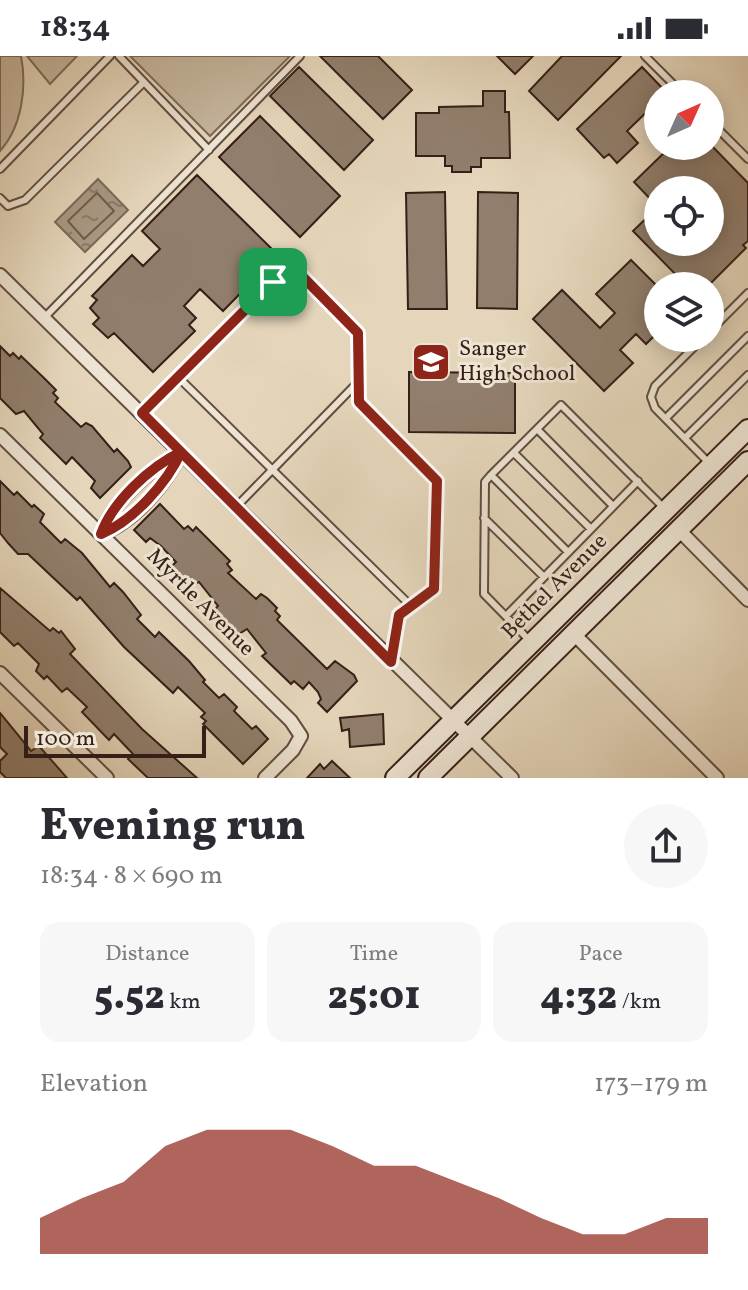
<!DOCTYPE html>
<meta charset="utf-8">
<style>
body{margin:0;font-family:Vollkorn,serif;background:#f7f7f7;color:#2b2b33;height:100vh;display:flex;flex-direction:column;font-size:30px;white-space:nowrap}
*{box-sizing:border-box;margin:0}
p{font-size:26px;color:#7c7c81}
.icon{flex:none;width:44px;height:44px;fill:none;stroke:currentColor;stroke-width:2;stroke-linecap:round;stroke-linejoin:round}
.map{position:relative;height:722px;overflow:hidden}
.panel{display:flex;flex-direction:column;background:#fff;flex:1}
.panel>*{flex:none}
.needle{width:52px;rotate:45deg}
.tools{position:absolute;left:644px;top:24px;display:grid;gap:16px}
.tools a{display:grid;place-items:center;width:80px;height:80px;border-radius:50%;background:#fff;box-shadow:0 4px 20px #0003;font-size:40px}
.scale{position:absolute;left:24px;bottom:20px;width:182px;box-sizing:border-box;padding-left:8px;border:4px solid #351f17;border-top:0;font-size:22px;line-height:28px;white-space:nowrap;color:#351f17;-webkit-text-stroke:6px #eee4d3;paint-order:stroke}
.pin{position:absolute;display:grid;place-items:center;width:68px;height:68px;color:#fff;margin:-34px;border-radius:16px;box-shadow:0 4px 12px #0006}
.round{display:grid;place-items:center;flex:none;width:84px;height:84px;border-radius:42px;background:#f7f7f7}
.headline{display:flex;align-items:center;justify-content:space-between;height:136px;padding:0 40px}
h1{font-size:44px;font-weight:800;line-height:60px}
.figures{display:grid;grid-template-columns:repeat(3,1fr);gap:12px;height:136px;padding:8px 40px}
.figures div{display:grid;align-content:center;border-radius:20px;background:#f7f7f7;text-align:center}
.figures b{font-size:40px;font-weight:800}
.figures small{font-size:22px;font-weight:400}
.figures p{font-size:22px}
.chart{height:224px;padding:16px 40px}
.chart p{display:flex;justify-content:space-between}
.chart svg{width:100%;height:144px;margin-top:8px;fill:#8f2418;opacity:.7}
.status{display:flex;justify-content:space-between;align-items:center;height:56px;padding:0 40px;background:#fff;direction:ltr}
.status svg{height:22px;fill:currentColor}
.map>svg:first-child{display:block}
</style>
<div class="status"><b>18:34</b><svg viewBox="0 0 49 12"><path d="M0 12V9h3v3zM5 12V6h3v6zM10 12V3h3v9zM15 12V0h3v12zM26 1h20v11H26zM47 4h2v5h-2z"/></svg></div>
<div class="map">
<svg width="748" height="722" viewBox="0 0 748 722">
<defs>
<pattern id="water-ripples" width="26" height="14" patternUnits="userSpaceOnUse" patternTransform="scale(2)"><rect width="26" height="14" fill="#a99883"/><path d="M2 4q2-2 4 0t4 0M15 11q2-2 4 0t4 0" fill="none" stroke="#8a7b6a"/></pattern>
</defs>
<rect width="100%" height="100%" fill="#e5d6bb"/>
<filter id="stains"><feTurbulence type="fractalNoise" baseFrequency=".0025" numOctaves="4"/><feColorMatrix values="0 0 0 0 .2 0 0 0 0 .09 0 0 0 0 .02 0 0 0 .5 -.17"/></filter>
<radialGradient id="worn" r=".72"><stop offset=".6" stop-color="#630" stop-opacity="0"/><stop offset="1" stop-color="#630" stop-opacity=".3"/></radialGradient>
<path fill="#c7b79f" stroke="#7e6b5b" stroke-width="2" d="M0,0H21C27,31 22,71 0,95Z
M27,0H77L50,28Z
M130,0H290L210,80Z"/>
<path fill="url(#water-ripples)" stroke="#7b6858" stroke-width="2" d="M98,123L128,154L85,196L55,166Z"/>
<g fill="none" stroke-linecap="round" stroke-linejoin="round">
<path stroke="#6f5c4d" stroke-width="2" d="M97,137L114,155L84,183L68,165Z"/>
</g>
<path fill="#917e6c" stroke="#351f17" stroke-width="2" fill-rule="evenodd" d="M320,0H378L412,34L383,63Z
M497,0H533L515,18Z
M562,0H621L558,64L529,35Z
M299,11L373,84L344,114L270,40Z
M642,11L668,38H658V45L627,75L638,87L617,107L609,98L604,102L577,73Z
M483,35H505V56H509L510,102H481V111H471V116H452V110H445V100H416V57H439V51L483,50Z
M260,60L340,140L300,181L219,101Z
M671,90H712L748,127V185L743,189L746,192L708,230H687L633,175L658,151L634,126ZM658,134H710V186H658Z
M197,119L278,199L223,255L200,233L184,250L196,262L189,269L195,275L153,316L114,277L108,282L93,268L99,262L90,252L97,244L92,240L132,199L143,210L160,193L142,175Z
M445,136L447,253H408L406,137Z
M478,136L518,137L517,253L477,252Z
M631,204L658,231V276L646,288L636,278L620,294L633,307L604,335L533,263L562,234L600,272L615,257L596,238Z
M0,290L10,300L13,297L19,303L21,300L44,322L56,334L53,337L58,342L55,346L81,371L86,367L92,370L114,396L117,393L128,405L131,411L100,442L91,432L95,425L72,401L66,408L40,382L43,378L24,355L16,358L0,342Z
M409,316L515,317V377L409,376Z
M0,425L14,439L17,436L32,451L34,449L44,458L40,466L61,487L65,483L82,497L110,531L114,527L123,536L141,559L137,563L155,581L159,576L189,605L205,624L203,626L219,642L224,638L237,651L234,655L252,673L256,670L268,683L243,708L203,668L206,665L201,661L205,657L178,631L173,637L124,591L80,541L77,544L28,498H18L8,487L0,477Z
M160,448L184,473L188,470L193,475L196,471L230,505L227,508L232,514L228,517L256,543L261,538L267,542L277,552L275,555L280,560L277,564L327,613L335,605L354,619L357,625L327,656L318,647L321,643L318,636L309,626L303,633L294,625L291,628L262,600L266,597L247,573L239,578L214,554L218,550L199,526L192,530L171,511L176,506L161,490L150,482L146,486L134,474Z
M0,532L50,575L53,572L59,577L61,575L75,593L70,598L142,673L197,722H148L128,703L133,698L114,678L109,684L82,656L87,651L67,632L62,636L47,620L44,623L36,615L39,608L18,587L14,590L0,576Z
M0,657L31,695L39,690L67,722H6L0,716V705L7,698L0,691Z
M383,658L384,688L350,691L349,673L342,675L340,662Z
M332,705L350,722H307L320,708L324,713Z"/>
<g fill="none" stroke-linecap="round" stroke-linejoin="round">
<defs>
<path id="service" d="M119,0L209,94
M645,0L683,38
M710,65L748,103
M0,113L110,0
M0,142L8,150L25,144L144,26
M44,262L300,0
M710,275L748,237
M703,282L655,330L651,341L655,352L709,407
M179,322L410,549
M142,357L283,217L294,215L301,219L358,277L359,337L363,352L437,425L434,533L399,559L392,603
M666,362L748,280
M537,373L613,450
M685,382L748,319
M514,397L591,473
M491,419L568,496
M236,451L359,325
M484,462L544,521
M506,560L638,425
M531,586L484,538L485,426L491,419L561,349L664,452"/>
<path id="minor" d="M0,219L512,722
M0,379L291,665L301,680L293,694L265,722
M679,474L748,544
M101,478C134,466 167,427 181,396
M101,478C113,445 151,411 181,396
M574,578L717,722
M0,617L107,722"/>
<path id="secondary" d="M395,722L748,373
M428,722L748,405"/>
</defs>
<use href="#service" stroke="#614d40" stroke-width="10"/>
<use href="#minor" stroke="#614d40" stroke-width="16"/>
<use href="#secondary" stroke="#351f17" stroke-width="22"/>
<use href="#service" stroke="#eee4d3" stroke-width="6"/>
<use href="#minor" stroke="#eee4d3" stroke-width="12"/>
<use href="#secondary" stroke="#eee4d3" stroke-width="18"/>
</g>
<g fill="none" stroke-linecap="round" stroke-linejoin="round">
<defs>
<path id="route" d="M273,226L142,357L181,396C167,427 133,465 101,478C113,445 150,411 181,396L391,606L399,559L434,533L437,425L359,346L358,277L301,219C289,213 282,217 273,226"/>
</defs>
<use href="#route" stroke="#fff" stroke-width="16"/>
<use href="#route" stroke="#8f2418" stroke-width="10"/>
</g>
<defs>
<symbol id="school-square" viewBox="-11 -11 22 22"><rect x="-9" y="-9" width="18" height="18" rx="4" fill="#8f2418" stroke="#eee4d3"/><path d="M0-5L7-2L0 1L-7-2ZM-4 1L0 2.5L4 1V4Q0 6-4 4Z" fill="#fff"/></symbol>
</defs>
<g fill-rule="evenodd">
<use href="#school-square" x="409" y="284" width="44" height="44"/>
</g>
<g text-anchor="middle" dominant-baseline="central" stroke-width="6" stroke-linejoin="round" paint-order="stroke">
<g font-size="22" fill="#351f17" stroke="#eee4d3" text-anchor="start">
<text x="459" y="293">Sanger<tspan x="459" dy="25">High School</tspan></text>
</g>
<g font-size="22" fill="#351f17" stroke="#eee4d3">
<text transform="translate(555 531) rotate(-45)">Bethel Avenue</text>
<text transform="translate(200 547) rotate(45)">Myrtle Avenue</text>
</g>
</g>
<rect width="100%" height="100%" filter="url(#stains)"/>
<rect width="100%" height="100%" fill="url(#worn)"/>
</svg>
<div class="tools">
<a><svg class="needle" viewBox="-14 -14 28 28"><path d="M0-13l5 13h-10z" fill="#e53935"/><path d="M0 13l5-13h-10z" fill="#7c7c81"/></svg></a>
<a><svg class="icon" aria-label="locate" viewBox="0 0 24 24"><circle cx="12" cy="12" r="6"/><path d="M12 2v4M12 18v4M2 12h4M18 12h4"/></svg></a>
<a><svg class="icon" aria-label="layers" viewBox="0 0 24 24"><path d="M12 4l9 5-9 5-9-5zM3 14l9 5 9-5"/></svg></a>
</div>
<div class="scale">100 m</div>
<div class="pin" style="left:273px;top:226px;background:#1e9e55"><svg class="icon" aria-label="arrive" viewBox="0 0 24 24"><path d="M6 21V4h12l-3 4 3 4H6"/></svg></div>
</div>
<section class="panel">
<div class="headline"><div><h1>Evening run</h1><p>18:34 · 8 × 690 m</p></div><a class="round"><svg class="icon" aria-label="share" viewBox="0 0 24 24"><path d="M12 15V3M7 8l5-5 5 5M5 13v7h14v-7"/></svg></a></div>
<div class="figures">
<div><p>Distance</p><b>5.52<small> km</small></b></div>
<div><p>Time</p><b>25:01</b></div>
<div><p>Pace</p><b>4:32<small> /km</small></b></div>
</div>
<div class="chart"><p><span>Elevation</span>173–179 m</p>
<svg viewBox="0 0 160 44" preserveAspectRatio="none"><path d="M0 44V33L10 27L20 22L30 11L40 6L50 6L60 6L70 11L80 17L90 17L100 22L110 27L120 33L130 38L140 38L150 33L160 33V44z"/></svg>
</div>
</section>
